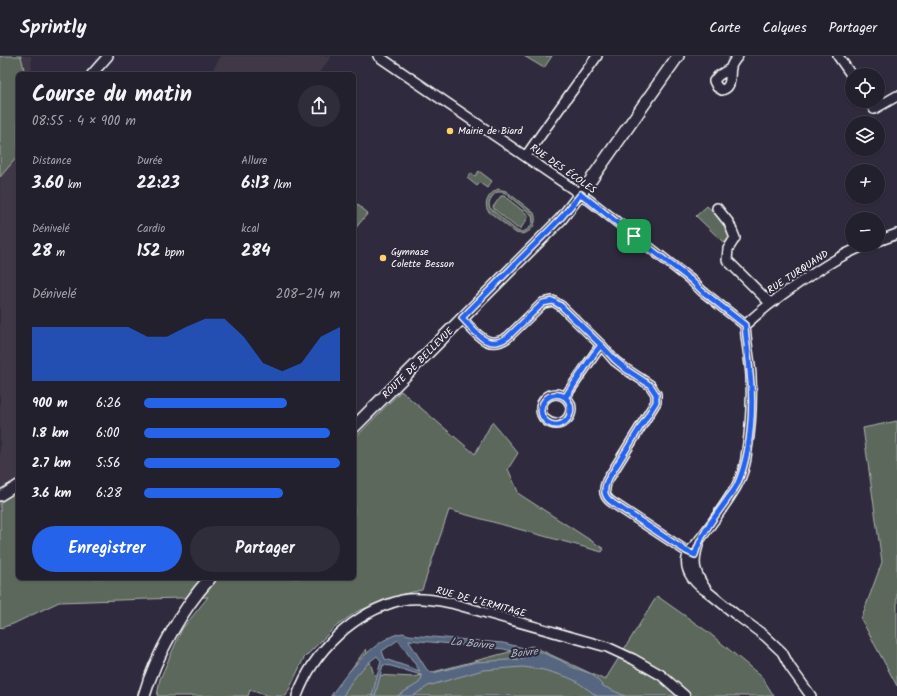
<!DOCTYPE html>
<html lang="fr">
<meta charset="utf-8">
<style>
body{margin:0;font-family:Kalam,sans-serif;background:#2f2d3a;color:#f1f3f6;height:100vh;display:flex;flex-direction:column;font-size:15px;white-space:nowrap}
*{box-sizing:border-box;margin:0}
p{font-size:13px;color:#a3a3aa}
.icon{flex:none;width:22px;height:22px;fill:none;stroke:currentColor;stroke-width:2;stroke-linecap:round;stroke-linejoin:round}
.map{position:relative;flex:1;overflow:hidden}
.sheet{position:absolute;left:16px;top:16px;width:340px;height:508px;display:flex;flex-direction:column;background:#23202e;border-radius:6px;box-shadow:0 1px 3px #0004,0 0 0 1px #403e4a}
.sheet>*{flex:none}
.buttons{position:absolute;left:845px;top:12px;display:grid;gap:8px}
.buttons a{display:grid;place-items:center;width:40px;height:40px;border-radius:50%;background:#23202e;box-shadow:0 1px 3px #0004,0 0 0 1px #403e4a;font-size:20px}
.pin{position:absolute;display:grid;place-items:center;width:34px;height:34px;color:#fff;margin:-17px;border-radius:8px;box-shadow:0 2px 6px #0006}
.round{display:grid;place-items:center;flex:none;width:42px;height:42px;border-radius:21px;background:#2f2d3a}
.headline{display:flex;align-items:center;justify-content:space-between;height:68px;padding:0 16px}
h1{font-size:22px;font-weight:700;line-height:30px}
.figures{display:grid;grid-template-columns:repeat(3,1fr);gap:6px;height:68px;padding:4px 16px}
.figures div{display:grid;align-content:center}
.figures b{font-size:17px;font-weight:700}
.figures small{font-size:11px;font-weight:400}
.figures p{font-size:11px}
.chart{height:112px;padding:8px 16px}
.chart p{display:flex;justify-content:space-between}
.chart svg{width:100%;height:72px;margin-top:4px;fill:#2563eb;opacity:.7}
.action{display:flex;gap:8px;margin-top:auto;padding:8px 16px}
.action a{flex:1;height:46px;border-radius:24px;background:#2563eb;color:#fff;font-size:16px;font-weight:700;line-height:46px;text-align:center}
.action a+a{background:#2f2d3a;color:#f1f3f6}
ul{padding:0 16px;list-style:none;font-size:13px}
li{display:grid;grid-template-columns:64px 48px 1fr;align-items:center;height:30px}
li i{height:10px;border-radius:5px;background:#2563eb}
header{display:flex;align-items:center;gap:24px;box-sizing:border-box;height:56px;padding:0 20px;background:#23202e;border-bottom:1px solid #403e4a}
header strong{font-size:19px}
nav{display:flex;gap:22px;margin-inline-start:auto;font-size:14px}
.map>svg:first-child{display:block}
</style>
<header>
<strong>Sprintly</strong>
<nav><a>Carte</a><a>Calques</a><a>Partager</a></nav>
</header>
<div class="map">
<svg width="897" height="640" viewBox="0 0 897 640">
<rect width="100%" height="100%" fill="#2f2a3d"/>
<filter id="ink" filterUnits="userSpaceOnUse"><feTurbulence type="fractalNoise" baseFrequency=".025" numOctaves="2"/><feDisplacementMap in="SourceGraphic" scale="8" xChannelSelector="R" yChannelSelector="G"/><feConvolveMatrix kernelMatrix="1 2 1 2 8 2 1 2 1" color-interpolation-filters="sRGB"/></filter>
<g filter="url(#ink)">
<path fill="#413747" d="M0,0H31L32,15L34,18H18V424L0,436Z
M221,0H332L318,18H210Z"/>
<path fill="#5b675c" stroke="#adb3ae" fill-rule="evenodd" d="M0,0H21L25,18H18V100L0,121Z
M524,0H552L544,12Z
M479,115L492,125L487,132L480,127L477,130L467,122L471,117L475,120Z
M498,133L506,135L534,157C539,169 528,181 516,177L488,155C483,146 490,137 498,133ZM497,136H502L505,137L532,159L533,166C530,172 525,178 517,175L490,152C487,146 492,140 497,136Z
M501,140H504L528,159V162L521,172H517L494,153L493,151Z
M354,146L368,157L354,174Z
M707,150C717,159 727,167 730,182L724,187L696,160Z
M401,335L475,398L492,366L518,397L508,413L519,438L604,493L602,496L449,454L422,534L403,538L356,556L334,572L304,602L286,640H268L250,634L248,640H157L160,623L182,573L208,541L59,546L13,568L0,572V446L18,435V522H354V383Z
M897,365V630L861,563L882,506L863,372Z
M657,540L708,576L762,621L774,640H331L366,593L374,619L414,621L532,590L605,624Z"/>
<path fill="#566680" stroke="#9aa3b3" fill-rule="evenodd" d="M403,577L409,579L503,587L541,596L560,604L572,611L592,618L603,630L625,640H597L576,625L567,621L544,614L523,611L483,614L428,630L413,640H397L419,627L422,621L421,619L391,610L383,609L375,640H372L381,605L377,600C364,609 350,626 343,640H331C344,619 377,580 403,577ZM398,584L420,615L385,603L382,595ZM409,584L504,593L521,598L523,603L476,606L433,617L427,614L410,587Z"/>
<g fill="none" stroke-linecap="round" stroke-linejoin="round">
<defs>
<path id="minor" d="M378,0L589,144L691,224L702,235L745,269
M838,0L852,20
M731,12L718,20L714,25L717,31L722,34C733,31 729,20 731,11C732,7 735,4 738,0
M92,18L108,0
M869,45L874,53L897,40
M547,70L597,0
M526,100L545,73
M717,152L729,167L735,182L728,193L727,204L770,247
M878,185L897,178
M461,262C476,276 487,296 508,281L543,247L553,245L561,250L601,289L615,305L627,314L650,329L656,338V346L607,425C603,435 604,441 613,447L686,495L695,499
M745,269C768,248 792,231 817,215C833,205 849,195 867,189
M541 353a15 15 0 1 1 30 0a15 15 0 1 1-30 0Z
M565,341L601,289
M0,440L18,429
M700,483C692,506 693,516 708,536C696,529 684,516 687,502C689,494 697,488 701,482C713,466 725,449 736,431C742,421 746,406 747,394C751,369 752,345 751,320C750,303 746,286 745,269
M708,536L735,558L765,580L782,596L790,611L811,640
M297,640C314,594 354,556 402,544C417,541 436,544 451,547L607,591L633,603L661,619L685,640"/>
<path id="tertiary" d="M354,371L561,163L588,128L678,0
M144,640C156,599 182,553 210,522"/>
</defs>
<use href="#minor" stroke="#fff" stroke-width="12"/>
<use href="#tertiary" stroke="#fff" stroke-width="14"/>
<use href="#minor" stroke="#2f2a3d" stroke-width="9"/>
<use href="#tertiary" stroke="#2f2a3d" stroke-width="11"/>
</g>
</g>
<g fill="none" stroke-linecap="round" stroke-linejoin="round" filter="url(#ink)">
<defs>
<path id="route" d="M634,180L581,138L561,162L462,262C476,276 487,296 508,281L543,247L553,245L561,250L601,289L594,298L565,341C580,355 563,377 547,366C532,354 548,331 565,341L568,338L594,298L601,289L615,304L627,314L650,329L656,338V346L607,425C603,435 604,441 613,447L686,495L695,499C701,477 716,460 729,441C732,437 735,433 737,429C751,399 754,349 750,317C749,301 746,285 745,269L702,235L691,224L634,180"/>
</defs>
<use href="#route" stroke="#fff" stroke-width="8"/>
<use href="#route" stroke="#2563eb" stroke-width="5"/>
</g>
<g fill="#ffd166" stroke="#2f2a3d" stroke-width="1.5">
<circle cx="450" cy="75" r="4"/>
<circle cx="383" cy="202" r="4"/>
</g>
<g text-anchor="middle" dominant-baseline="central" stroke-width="4" stroke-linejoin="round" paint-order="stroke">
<g font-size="10" fill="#fff" stroke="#2f2a3d" text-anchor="start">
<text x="458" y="75">Mairie de Biard</text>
<text x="391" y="196">Gymnase<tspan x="391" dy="12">Colette Besson</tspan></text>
</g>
<g font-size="10" fill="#fff" stroke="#2f2a3d">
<text transform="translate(563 113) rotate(35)">RUE DES ÉCOLES</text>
<text transform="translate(798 216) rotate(-33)">RUE TURQUAND</text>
<text transform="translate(418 307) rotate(-45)">ROUTE DE BELLEVUE</text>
<text transform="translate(481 546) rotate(15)">RUE DE L’ERMITAGE</text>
</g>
<g font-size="11" font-style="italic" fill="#b3bac6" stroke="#2f2a3d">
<text transform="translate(472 588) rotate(6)">La Boivre</text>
<text transform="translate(524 597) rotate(-6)">Boivre</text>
</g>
</g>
</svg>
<div class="buttons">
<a><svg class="icon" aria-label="locate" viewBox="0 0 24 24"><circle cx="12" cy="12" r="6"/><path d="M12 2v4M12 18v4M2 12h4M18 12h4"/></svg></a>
<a><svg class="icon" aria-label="layers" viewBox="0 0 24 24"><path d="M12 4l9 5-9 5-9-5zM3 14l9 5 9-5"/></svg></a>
<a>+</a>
<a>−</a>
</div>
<div class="pin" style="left:634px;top:180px;background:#1e9e55"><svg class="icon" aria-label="arrive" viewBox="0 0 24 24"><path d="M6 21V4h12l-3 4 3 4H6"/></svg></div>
<section class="sheet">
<div class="headline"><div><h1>Course du matin</h1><p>08:55 · 4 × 900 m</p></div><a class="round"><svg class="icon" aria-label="share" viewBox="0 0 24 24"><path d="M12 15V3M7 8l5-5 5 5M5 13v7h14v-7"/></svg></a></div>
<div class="figures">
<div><p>Distance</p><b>3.60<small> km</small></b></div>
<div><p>Durée</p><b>22:23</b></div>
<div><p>Allure</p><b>6:13<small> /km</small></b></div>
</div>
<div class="figures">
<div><p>Dénivelé</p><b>28<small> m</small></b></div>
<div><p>Cardio</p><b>152<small> bpm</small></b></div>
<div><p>kcal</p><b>284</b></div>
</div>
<div class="chart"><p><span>Dénivelé</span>208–214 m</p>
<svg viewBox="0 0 160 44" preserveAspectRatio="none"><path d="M0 44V11L10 11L20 11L30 11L40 11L50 11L60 17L70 17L80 11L90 6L100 6L110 17L120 33L130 38L140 33L150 17L160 11V44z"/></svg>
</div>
<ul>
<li><b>900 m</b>6:26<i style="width:73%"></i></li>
<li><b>1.8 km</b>6:00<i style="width:95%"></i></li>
<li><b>2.7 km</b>5:56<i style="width:100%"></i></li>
<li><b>3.6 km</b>6:28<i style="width:71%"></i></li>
</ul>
<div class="action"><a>Enregistrer</a><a>Partager</a></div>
</section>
</div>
